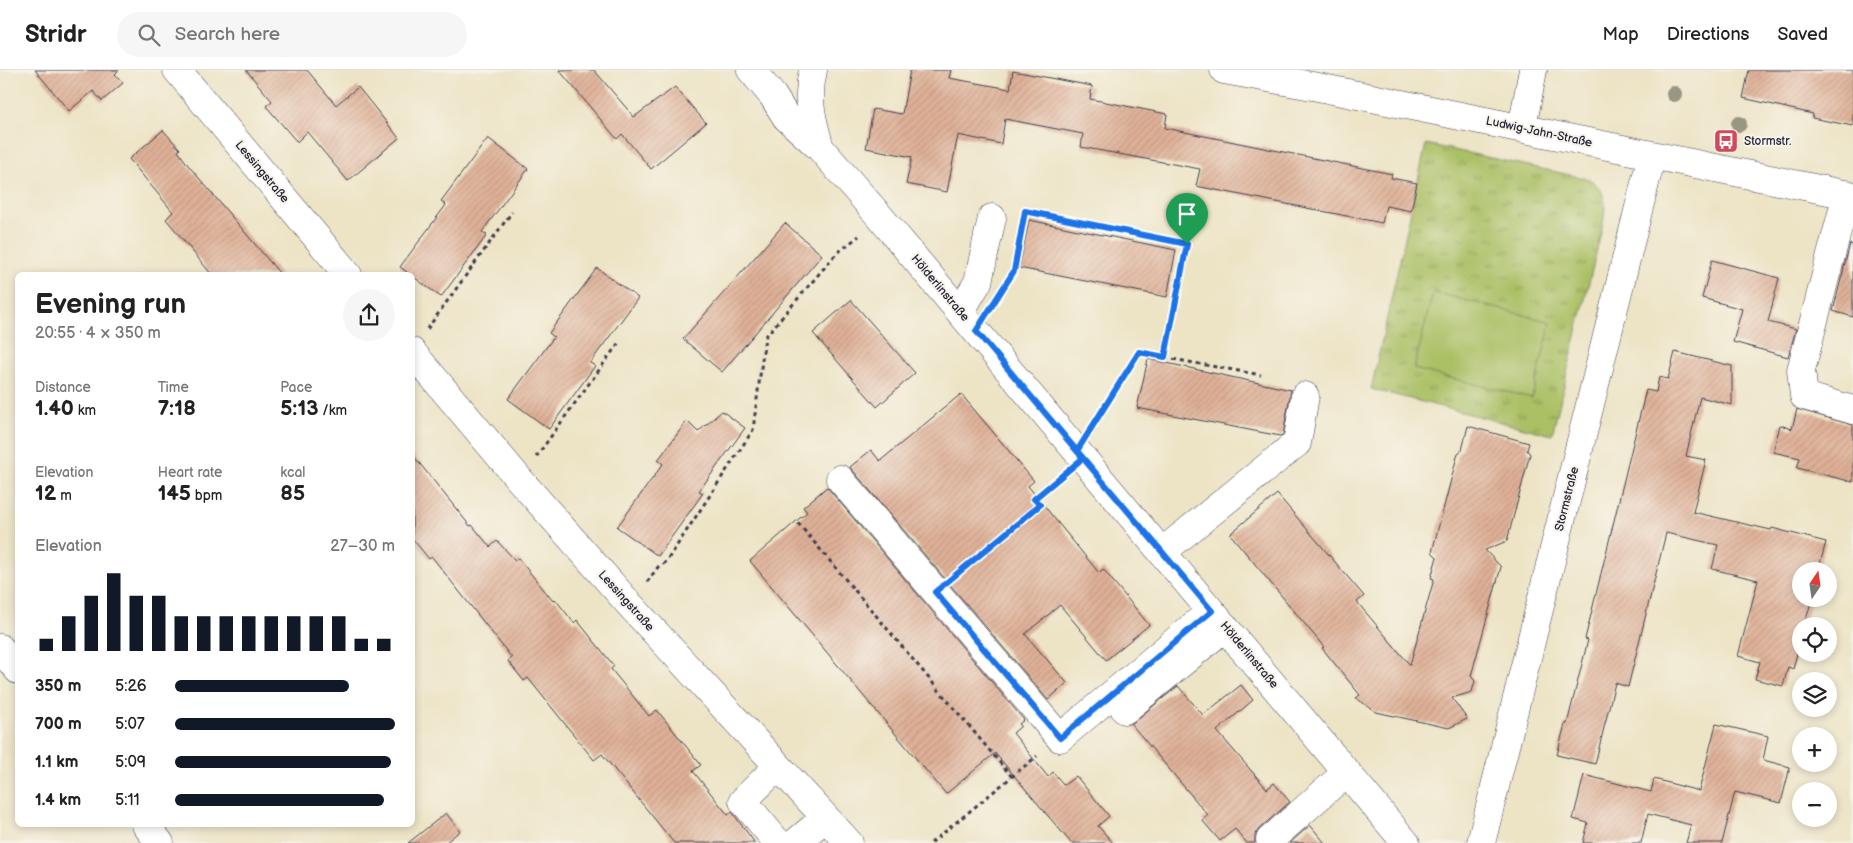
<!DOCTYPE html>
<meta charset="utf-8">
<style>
body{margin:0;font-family:"Balsamiq Sans",sans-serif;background:#f6f6f6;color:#222;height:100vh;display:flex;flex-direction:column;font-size:19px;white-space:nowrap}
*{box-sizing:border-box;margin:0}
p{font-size:16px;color:#767676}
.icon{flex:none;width:28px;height:28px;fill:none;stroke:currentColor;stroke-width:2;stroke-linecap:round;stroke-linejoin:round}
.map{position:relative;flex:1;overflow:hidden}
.sheet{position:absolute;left:15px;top:202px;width:400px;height:555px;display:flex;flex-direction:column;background:#fff;border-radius:8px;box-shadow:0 2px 8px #0003}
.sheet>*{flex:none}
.needle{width:32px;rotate:13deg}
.tools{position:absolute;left:1792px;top:492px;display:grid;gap:10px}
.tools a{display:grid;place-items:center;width:45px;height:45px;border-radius:50%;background:#fff;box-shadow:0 2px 8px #0003;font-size:25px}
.pin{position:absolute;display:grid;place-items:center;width:42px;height:42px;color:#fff;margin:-51px -21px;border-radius:50% 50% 50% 0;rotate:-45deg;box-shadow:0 0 5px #0007}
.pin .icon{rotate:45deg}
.round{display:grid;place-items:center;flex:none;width:52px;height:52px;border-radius:26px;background:#f6f6f6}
.summary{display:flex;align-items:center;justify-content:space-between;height:85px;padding:0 20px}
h1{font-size:28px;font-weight:600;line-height:38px}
.figures{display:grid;grid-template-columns:repeat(3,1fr);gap:8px;height:85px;padding:5px 20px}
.figures div{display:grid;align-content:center}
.figures b{font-size:21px;font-weight:600}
.figures small{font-size:14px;font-weight:400}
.figures p{font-size:14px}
.chart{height:140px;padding:10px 20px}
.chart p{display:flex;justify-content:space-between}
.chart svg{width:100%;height:90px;margin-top:5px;stroke:#111827;stroke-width:6}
ul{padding:0 20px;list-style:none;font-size:16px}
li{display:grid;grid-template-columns:80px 60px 1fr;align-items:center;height:38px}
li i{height:12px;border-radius:6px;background:#111827}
header{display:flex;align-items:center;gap:30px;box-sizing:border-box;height:70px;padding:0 25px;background:#fff;border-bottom:1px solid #e0e0e0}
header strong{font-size:24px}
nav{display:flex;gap:28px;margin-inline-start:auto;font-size:18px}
.search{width:350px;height:45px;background:#f6f6f6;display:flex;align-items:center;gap:12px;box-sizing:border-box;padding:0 18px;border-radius:28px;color:#767676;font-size:19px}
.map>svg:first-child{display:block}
</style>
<header>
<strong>Stridr</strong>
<div class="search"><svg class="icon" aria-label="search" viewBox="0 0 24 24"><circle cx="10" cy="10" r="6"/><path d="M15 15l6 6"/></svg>Search here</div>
<nav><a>Map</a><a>Directions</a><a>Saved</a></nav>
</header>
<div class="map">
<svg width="1853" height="773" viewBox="0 0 1853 773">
<defs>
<pattern id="grass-tufts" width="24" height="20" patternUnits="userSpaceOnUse" patternTransform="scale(1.25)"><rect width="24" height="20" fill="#aac065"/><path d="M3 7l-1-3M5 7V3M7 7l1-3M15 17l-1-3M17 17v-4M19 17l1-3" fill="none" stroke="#8a9c54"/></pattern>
<pattern id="building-hatch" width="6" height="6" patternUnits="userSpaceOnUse" patternTransform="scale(1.25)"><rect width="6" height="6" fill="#dfb197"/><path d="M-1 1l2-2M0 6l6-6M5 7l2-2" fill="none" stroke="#bf9883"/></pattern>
</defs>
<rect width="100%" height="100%" fill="#f7f3e8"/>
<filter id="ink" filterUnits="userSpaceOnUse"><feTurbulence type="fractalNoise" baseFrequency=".02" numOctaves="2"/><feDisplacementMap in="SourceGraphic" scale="10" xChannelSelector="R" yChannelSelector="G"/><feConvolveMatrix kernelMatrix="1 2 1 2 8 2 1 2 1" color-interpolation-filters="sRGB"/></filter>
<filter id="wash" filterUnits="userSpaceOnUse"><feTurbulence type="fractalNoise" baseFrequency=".0096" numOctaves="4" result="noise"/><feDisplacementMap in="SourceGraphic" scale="20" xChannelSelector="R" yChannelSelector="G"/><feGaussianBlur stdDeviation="1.12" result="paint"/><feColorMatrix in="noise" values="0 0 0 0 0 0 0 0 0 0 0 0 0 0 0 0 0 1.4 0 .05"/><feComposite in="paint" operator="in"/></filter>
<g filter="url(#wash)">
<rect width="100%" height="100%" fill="#ede4c6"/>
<path fill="url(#grass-tufts)" stroke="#667150" d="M1426,74L1589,109C1611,122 1605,142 1601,163L1552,365L1371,319Z"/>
<path fill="#aac065" stroke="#667150" d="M1433,222L1551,252L1532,328L1414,299Z"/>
<g id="blocks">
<path fill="url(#building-hatch)" d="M35,0H119L115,4L123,13L102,31L93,21L69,41Z
M246,0H307L336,35L358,17L399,68L348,111L307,62L297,72L266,36L272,31Z
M559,0H594L634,47L675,17L706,53L651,99L622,64L617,69Z
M910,0H951L949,8L1010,19L1013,1L1092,16L1090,29L1167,44L1165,58L1392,104L1391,108L1417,113L1411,141L1386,136L1382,153L1196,116L1200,99L1081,77L1083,64L1005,49L1001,74L958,65L947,122L906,114L912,87L866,78L873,39L902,44Z
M1749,0H1853V56L1812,48L1813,44L1743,28Z
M163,60L180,79L178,81L188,95L281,205H212L166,149L173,142L129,89Z
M488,68L528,99L482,162L487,165L441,227L400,197L446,135L441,131Z
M1029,150L1176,180L1167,227L1019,198Z
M785,153L822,185L722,302L683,269Z
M1850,174L1853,175V247L1833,241Z
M1712,190L1779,208L1768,252L1796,259L1788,287L1733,272L1742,239L1702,228Z
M597,198L638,228L590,293L595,296L549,359L508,329L554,267L549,263Z
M851,230L915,303L877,337L813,263Z
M1675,282L1732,296V335L1700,327L1686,386L1706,390L1693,442L1771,460L1772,458L1826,472L1818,501H1801V529H1812L1804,556H1801V568L1793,599L1788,597L1783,616L1755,609L1760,592L1738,586L1758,510L1712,499L1718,475L1666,463L1628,617L1615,613L1595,694L1557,685L1565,654H1567L1588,570L1585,569L1646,320L1656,322L1659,307L1668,309Z
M1148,289L1291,320L1283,365L1280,366L1137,338Z
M961,324L1034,411L1028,416L1099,503L1103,499L1149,555L1106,590L1060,535L1025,564L1067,613L1048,630L850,397L871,380L880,391Z
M1797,339L1853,355V412L1797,398L1800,388L1773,382L1780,355L1792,359Z
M722,341L745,358L699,421L703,423L658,486L617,457L663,394L658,390L687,351L698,362Z
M1468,356L1529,373L1527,380L1530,384L1507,471L1485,480L1501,497L1471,606L1475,611L1472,622L1452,628L1467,649L1449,658L1376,642L1356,628L1360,625L1322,578L1324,577L1230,464L1277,424L1364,526L1357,532L1410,595L1434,509L1431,508L1437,487L1432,482L1458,383L1462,380Z
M412,384L470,456L472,455L490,477L497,471L515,490L518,488L553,531L555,529L574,553L577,550L614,596L611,599L649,646L657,640L701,695L693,701L728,745L732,742L755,773H674L602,684L594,690L528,608L524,611L508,591L512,588L432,487L429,489L412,468Z
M827,417L1024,650L1019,654L1021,656L1013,663L1048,707L1053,702L1064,715L1076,706L1109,746L1098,756L1113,773H1071L995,683L946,724L750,491L807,442L803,437Z
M1241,615L1253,630L1217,661L1267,719L1274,713L1290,732L1259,759L1255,766V773H1247L1235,759L1220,771L1202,750L1208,745L1131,654L1178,616L1203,645Z
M1716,654L1768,666L1763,690L1790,697L1781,733L1735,722L1722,773H1686L1691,755L1648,744L1641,773H1583L1588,753L1573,749L1584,705L1651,722L1654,709L1699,721Z
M446,743L460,761L445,773H408Z
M1310,755L1325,773H1290Z"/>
</g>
</g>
<g filter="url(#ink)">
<use href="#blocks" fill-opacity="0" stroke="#403f50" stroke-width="1"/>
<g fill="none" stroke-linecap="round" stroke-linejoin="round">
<defs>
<path id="minor" d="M177,0L348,205
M751,0L773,26L786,47L820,78L881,148L1406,773
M813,0C806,30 812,49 820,78
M1224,0L1318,17L1853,126
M1522,58L1533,0
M1847,124L1801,300L1804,326L1853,340
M960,242L978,212L992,148
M412,282L519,409L630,535L849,773
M840,409L1060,668L1211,541
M1162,482L1297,373L1305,326
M0,578L18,600
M1125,640L1225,557
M146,755L160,773
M1270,770L1347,702
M778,773L743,731L778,696
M795,773L825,748
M1481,773L1652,85"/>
</defs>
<use href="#minor" stroke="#403f50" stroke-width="29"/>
<path stroke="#403f50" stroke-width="3" stroke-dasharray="4 4" stroke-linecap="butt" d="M1010,208L1014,201L1025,141L1187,174L1165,287
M427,259L512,142
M1093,355L1139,283L1261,305
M536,387L620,271
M798,453L1012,707
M957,503L1040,435L1034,429L1062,406
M647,512L658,497L666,492L753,360L765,267L836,184L859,166
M931,773L1037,686"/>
<use href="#minor" stroke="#fff" stroke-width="28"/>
</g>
<g fill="#989882">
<circle cx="1674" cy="24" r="8"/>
<circle cx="1739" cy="54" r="8"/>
</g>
</g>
<g fill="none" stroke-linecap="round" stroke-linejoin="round" filter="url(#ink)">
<defs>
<path id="route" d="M1187,174L1025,141L1014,201L976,261L1077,381L1083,388L1212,541L1060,668L935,522L1040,435L1034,429L1083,388L1077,381L1139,282L1165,287L1187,174"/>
</defs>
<use href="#route" stroke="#fff" stroke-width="10"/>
<use href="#route" stroke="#1a73e8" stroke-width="6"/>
</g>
<defs>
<symbol id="bus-square" viewBox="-11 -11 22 22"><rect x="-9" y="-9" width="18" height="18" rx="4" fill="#d1495b" stroke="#f7f3e8"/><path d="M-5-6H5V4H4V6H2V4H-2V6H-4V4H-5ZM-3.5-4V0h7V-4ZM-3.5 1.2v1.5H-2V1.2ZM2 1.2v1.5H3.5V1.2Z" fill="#fff"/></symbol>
</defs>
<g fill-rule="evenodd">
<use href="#bus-square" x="1712" y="57" width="28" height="28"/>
</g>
<g text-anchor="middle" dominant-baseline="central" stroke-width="4" stroke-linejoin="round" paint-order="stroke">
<g font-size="12" fill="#22223b" stroke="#f7f3e8">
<text transform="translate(1539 62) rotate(12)">Ludwig-Jahn-Straße</text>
<text transform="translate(262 102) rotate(50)">Lessingstraße</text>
<text transform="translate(940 218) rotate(50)">Hölderlinstraße</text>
<text transform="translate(1567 429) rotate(-76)">Stormstraße</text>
<text transform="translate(626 531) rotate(48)">Lessingstraße</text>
<text transform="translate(1249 585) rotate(50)">Hölderlinstraße</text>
</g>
<g font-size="12" fill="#22223b" stroke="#f7f3e8" text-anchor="start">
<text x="1744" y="71">Stormstr.</text>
</g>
</g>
</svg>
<div class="tools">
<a><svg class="needle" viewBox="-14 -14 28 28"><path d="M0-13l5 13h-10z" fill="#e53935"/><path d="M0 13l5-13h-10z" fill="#767676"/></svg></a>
<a><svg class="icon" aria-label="locate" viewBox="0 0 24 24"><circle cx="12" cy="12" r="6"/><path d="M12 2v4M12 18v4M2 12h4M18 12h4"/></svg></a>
<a><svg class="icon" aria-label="layers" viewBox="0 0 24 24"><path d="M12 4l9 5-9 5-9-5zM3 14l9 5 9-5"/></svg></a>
<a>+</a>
<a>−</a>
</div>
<div class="pin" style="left:1187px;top:174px;background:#1e9e55"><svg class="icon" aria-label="arrive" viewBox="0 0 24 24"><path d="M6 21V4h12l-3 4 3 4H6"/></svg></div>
<section class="sheet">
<div class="summary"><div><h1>Evening run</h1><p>20:55 · 4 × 350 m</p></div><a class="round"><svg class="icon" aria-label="share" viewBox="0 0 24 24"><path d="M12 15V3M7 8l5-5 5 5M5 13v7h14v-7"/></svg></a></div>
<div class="figures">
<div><p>Distance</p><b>1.40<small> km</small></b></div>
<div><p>Time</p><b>7:18</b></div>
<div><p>Pace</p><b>5:13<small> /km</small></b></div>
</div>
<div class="figures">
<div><p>Elevation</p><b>12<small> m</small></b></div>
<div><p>Heart rate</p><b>145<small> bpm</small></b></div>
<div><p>kcal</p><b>85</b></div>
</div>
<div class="chart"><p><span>Elevation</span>27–30 m</p>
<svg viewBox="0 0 160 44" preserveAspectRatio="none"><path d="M5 44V38M15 44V27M25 44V17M35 44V6M45 44V17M55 44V17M65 44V27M75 44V27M85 44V27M95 44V27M105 44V27M115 44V27M125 44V27M135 44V27M145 44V38M155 44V38"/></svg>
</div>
<ul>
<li><b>350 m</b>5:26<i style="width:79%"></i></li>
<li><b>700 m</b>5:07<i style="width:100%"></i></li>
<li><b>1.1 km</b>5:09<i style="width:98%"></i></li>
<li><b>1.4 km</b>5:11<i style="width:95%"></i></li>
</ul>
</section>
</div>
